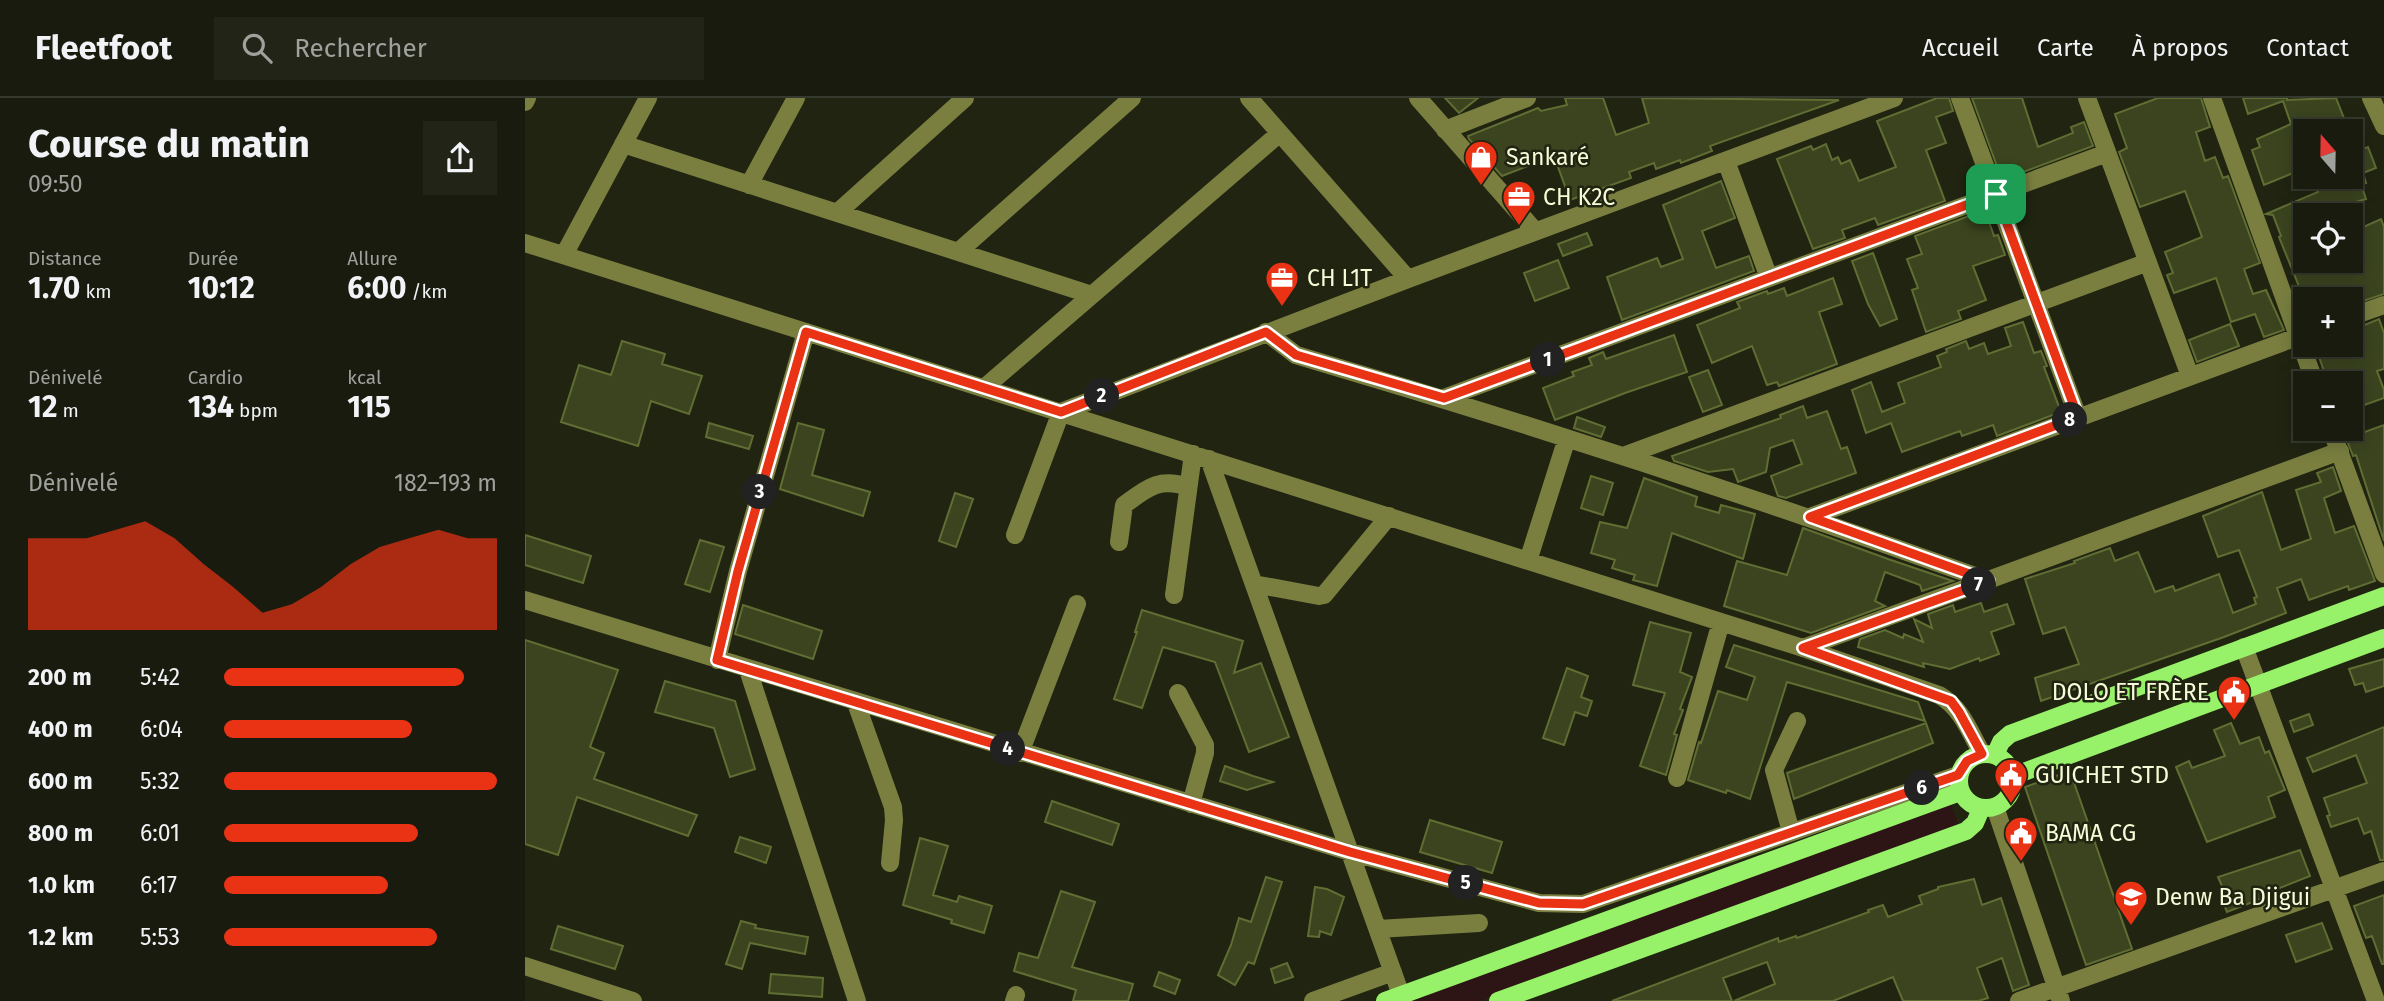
<!DOCTYPE html>
<html lang="fr">
<meta charset="utf-8">
<style>
body{margin:0;font-family:"Fira Sans",sans-serif;background:#212416;color:#f1f3f6;height:100vh;display:flex;flex-direction:column;font-size:26px;white-space:nowrap}
*{box-sizing:border-box;margin:0}
p{font-size:23px;color:#9fa19d}
.icon{flex:none;width:38px;height:38px;fill:none;stroke:currentColor;stroke-width:2;stroke-linecap:round;stroke-linejoin:round}
.map{position:relative;flex:1;overflow:hidden}
.drawer{display:flex;flex-direction:column;background:#181b0d;width:525px}
.drawer>*{flex:none}
.needle{width:46px;rotate:340deg}
.buttons{position:absolute;left:1768px;top:21px;display:grid;gap:14px}
.buttons a{display:grid;place-items:center;width:70px;height:70px;border-radius:0px;background:#181b0d;box-shadow:0 4px 18px #0003,0 0 0 2px #36392e;font-size:35px}
.pin{position:absolute;display:grid;place-items:center;width:60px;height:60px;color:#fff;margin:-30px;border-radius:14px;box-shadow:0 4px 10px #0006}
.km{position:absolute;width:35px;height:35px;margin:-18px;border-radius:50%;background:#222;color:#fff;font-size:19px;line-height:35px;text-align:center}
.round{display:grid;place-items:center;flex:none;width:74px;height:74px;border-radius:0px;background:#212416}
.summary{display:flex;align-items:center;justify-content:space-between;height:119px;padding:0 28px}
h1{font-size:38px;font-weight:700;line-height:52px}
.figures{display:grid;grid-template-columns:repeat(3,1fr);gap:10px;height:119px;padding:7px 28px}
.figures div{display:grid;align-content:center}
.figures b{font-size:30px;font-weight:700}
.figures small{font-size:19px;font-weight:400}
.figures p{font-size:19px}
.chart{height:196px;padding:14px 28px}
.chart p{display:flex;justify-content:space-between}
.chart svg{width:100%;height:126px;margin-top:7px;fill:#ea3215;opacity:.7}
ul{padding:0 28px;list-style:none;font-size:23px}
li{display:grid;grid-template-columns:112px 84px 1fr;align-items:center;height:52px}
li i{height:18px;border-radius:9px;background:#ea3215}
header{display:flex;align-items:center;gap:42px;box-sizing:border-box;height:98px;padding:0 35px;background:#181b0d;border-bottom:2px solid #36392e}
header strong{font-size:33px}
nav{display:flex;gap:38px;margin-inline-start:auto;font-size:24px}
.search{width:490px;height:63px;background:#212416;display:flex;align-items:center;gap:18px;box-sizing:border-box;padding:0 24px;border-radius:0px;color:#9fa19d;font-size:26px}
main{display:flex;flex:1;min-height:0}
.map>svg:first-child{display:block}
</style>
<header>
<strong>Fleetfoot</strong>
<div class="search"><svg class="icon" aria-label="search" viewBox="0 0 24 24"><circle cx="10" cy="10" r="6"/><path d="M15 15l6 6"/></svg>Rechercher</div>
<nav><a>Accueil</a><a>Carte</a><a>À propos</a><a>Contact</a></nav>
</header>
<main>
<section class="drawer">
<div class="summary"><div><h1>Course du matin</h1><p>09:50</p></div><a class="round"><svg class="icon" aria-label="share" viewBox="0 0 24 24"><path d="M12 15V3M7 8l5-5 5 5M5 13v7h14v-7"/></svg></a></div>
<div class="figures">
<div><p>Distance</p><b>1.70<small> km</small></b></div>
<div><p>Durée</p><b>10:12</b></div>
<div><p>Allure</p><b>6:00<small> /km</small></b></div>
</div>
<div class="figures">
<div><p>Dénivelé</p><b>12<small> m</small></b></div>
<div><p>Cardio</p><b>134<small> bpm</small></b></div>
<div><p>kcal</p><b>115</b></div>
</div>
<div class="chart"><p><span>Dénivelé</span>182–193 m</p>
<svg viewBox="0 0 160 44" preserveAspectRatio="none"><path d="M0 44V12L10 12L20 12L30 9L40 6L50 12L60 21L70 29L80 38L90 35L100 29L110 21L120 15L130 12L140 9L150 12L160 12V44z"/></svg>
</div>
<ul>
<li><b>200 m</b>5:42<i style="width:88%"></i></li>
<li><b>400 m</b>6:04<i style="width:69%"></i></li>
<li><b>600 m</b>5:32<i style="width:100%"></i></li>
<li><b>800 m</b>6:01<i style="width:71%"></i></li>
<li><b>1.0 km</b>6:17<i style="width:60%"></i></li>
<li><b>1.2 km</b>5:53<i style="width:78%"></i></li>
</ul>
</section>
<div class="map">
<svg width="1859" height="903" viewBox="0 0 1859 903">
<rect width="100%" height="100%" fill="#202411"/>
<path fill="#2e1515" d="M1425,704L1435,730L955,903H878Z"/>
<path fill="#3b441f" stroke="#606d33" stroke-width="2" d="M920,0H953L934,15Z
M1040,0H1078L1091,37L1124,25L1117,0L1314,2L1185,48L1187,53L1156,65L1155,62L1131,71L1129,65L1104,74L1106,80L1045,102L1029,58L977,78L944,41L943,38L1013,10L1016,13L1042,7Z
M1412,0H1424L1428,13L1411,19L1421,45L1401,52L1420,103L1353,127L1350,120L1317,132L1320,140L1288,151L1252,61L1286,48L1288,52L1301,46L1307,62L1313,59L1316,66L1325,62L1334,83L1371,69L1352,23Z
M1447,0H1497L1513,49L1548,35L1546,29L1559,24L1568,48L1477,82Z
M1633,0H1676L1685,29L1671,34L1680,63L1690,59L1698,80L1703,78L1735,165L1719,171L1728,196L1741,192L1759,232L1739,239L1730,216L1706,224L1691,180L1649,195L1642,177L1648,175L1640,154L1677,139L1660,93L1615,109L1594,54L1602,50L1590,16Z
M1718,0H1762V2L1811,0L1824,33H1780V70L1739,87L1727,52L1735,49L1732,41L1766,26L1758,3L1723,16Z
M1828,45L1830,54L1843,49L1851,70L1838,75L1841,85L1836,86L1841,101L1786,117H1774L1780,132V163H1825V135L1856,121L1859,129V196L1826,207L1825,201H1774L1775,191L1754,139L1756,138L1748,117L1741,116L1793,94L1787,79H1825V46Z
M1196,83L1210,120L1177,133L1191,170L1224,158L1229,173L1097,222L1082,179L1132,160L1136,169L1158,161L1138,107Z
M1460,112L1469,138L1473,137L1480,157L1448,168L1461,202L1433,213L1436,221L1401,234L1387,192L1393,190L1382,161L1397,156L1390,138Z
M1062,135L1067,147L1038,158L1033,146Z
M1348,155L1372,221L1355,228L1343,206L1327,163Z
M1033,162L1044,190L1010,203L999,175Z
M1308,180L1317,206L1294,214L1312,266L1254,288L1252,284L1242,287L1227,248L1187,265L1172,227L1215,210L1212,204L1242,193L1243,196L1259,190L1262,198Z
M1854,221L1859,235V271L1852,273L1859,292V300L1828,311L1837,335L1859,327V443L1831,357L1828,358L1820,337L1825,335V280L1803,285L1790,247H1825V233Z
M1498,224L1509,255L1516,253L1522,268L1519,269L1536,314L1472,338L1468,327L1437,338L1435,333L1377,354L1366,325L1341,335L1327,292L1346,284L1357,314L1380,305L1373,285L1416,269L1412,258L1422,254L1421,251L1441,243L1444,251L1459,245L1463,256L1486,248L1480,230Z
M1705,226L1714,248L1672,264L1664,242Z
M1149,237L1162,274L1100,295L1030,322L1018,290L1049,278L1047,274L1067,267L1064,260L1078,254L1081,261Z
M97,243L140,256L137,266L177,278L164,316L126,303L113,348L36,324L54,267L86,277Z
M1183,272L1197,307L1178,314L1164,279Z
M1278,308L1282,320L1302,313L1316,351L1322,349L1331,375L1261,400L1253,398L1246,378L1277,366L1268,342L1245,350L1241,374L1213,384L1208,371L1183,374L1149,363L1147,358L1256,320L1255,317Z
M1052,319L1080,329L1076,339L1049,330Z
M184,325L228,338L224,351L181,339Z
M273,325L299,332L287,377L345,394L338,418L255,391Z
M1808,369L1816,393L1799,400L1810,435L1829,428L1850,483L1824,492L1823,488L1784,502L1776,481L1752,490L1761,515L1699,539L1516,603L1510,580L1554,566L1540,529L1518,536L1500,481L1550,465L1549,463L1585,450L1590,463L1613,454L1630,494L1648,488L1650,493L1694,476L1708,515L1731,506L1729,500L1732,499L1714,452L1693,459L1678,418L1737,394L1756,452L1786,441L1771,392L1796,384L1792,375Z
M1066,378L1088,385L1078,417L1056,410Z
M1119,380L1172,399L1170,408L1194,415L1196,407L1230,416L1218,461L1147,435L1132,488L1108,482L1110,477L1087,470L1090,462L1066,455L1075,424L1102,430Z
M430,395L448,401L431,449L414,443Z
M1278,430L1363,461L1428,483L1397,493L1395,487L1360,474L1350,503L1360,508L1286,535L1199,508L1212,463L1262,477Z
M0,437L66,458L58,485L0,467Z
M175,442L199,449L185,494L160,486Z
M1456,505L1459,514L1482,506L1489,526L1466,534L1474,556L1455,563L1454,560L1425,571L1398,565L1399,569L1333,549L1335,541L1360,532L1378,540L1379,536L1398,544L1389,521L1407,530L1403,516L1428,507L1430,514Z
M218,507L297,533L288,561L210,536Z
M617,512L718,543L709,575L736,565L764,639L724,654L690,564L638,549L617,610L589,601L612,534H610Z
M1125,524L1166,535L1155,574L1167,579L1155,611L1158,612L1149,636L1152,637L1141,677L1115,668L1140,595L1108,587Z
M0,542L93,572L65,649L79,655L69,681L172,717L163,738L52,699L33,757L0,746Z
M1209,547L1393,604L1400,623L1262,584L1225,701L1202,692L1201,695L1163,682L1174,644L1176,645L1193,593L1222,602L1230,579L1201,569Z
M1859,561V588L1841,594L1838,585L1830,587L1824,571Z
M1042,570L1063,578L1056,599L1067,603L1062,618L1050,614L1039,647L1018,640Z
M140,583L210,603L230,671L205,679L189,630L130,614Z
M1784,616L1788,627L1769,634L1765,623Z
M1401,625L1408,645L1269,701L1262,675Z
M1706,625L1715,646L1734,639L1740,655L1744,653L1760,692L1743,699L1750,719L1682,744L1651,669L1664,663L1667,670L1700,658L1689,632Z
M1859,629V762H1855L1846,733L1839,736L1833,720L1806,729L1802,718L1805,717L1799,700L1842,685L1831,657L1788,674L1782,660Z
M700,668L728,678L748,684L722,692L695,683Z
M1545,673L1607,851L1561,867L1500,689Z
M527,703L594,726L587,747L520,724Z
M905,722L977,744L967,775L895,754Z
M215,739L246,749L241,765L210,754Z
M395,740L423,748L408,797L432,804L434,798L467,808L459,835L426,825L427,822L378,807Z
M1775,752L1785,778L1737,797L1738,800L1702,814L1695,797L1700,795L1693,779Z
M741,779L757,784L729,866L723,864L710,887L693,877L706,847L714,820L726,824Z
M1449,781L1457,807L1476,800L1504,887L1488,893L1477,860L1452,870L1463,900L1453,903H1378L1368,879L1308,903H1209L1250,886L1242,864L1198,880L1207,903H1087L1253,840L1254,844L1271,838L1272,840L1344,814L1343,812L1358,807L1363,819L1397,806L1394,798L1413,791V789Z
M790,789L802,791L819,799L806,837L795,833L794,839L783,838Z
M536,793L570,804L547,869L608,886L603,903H548L551,892L489,873L494,855L513,860Z
M1859,797V866H1857L1847,838L1841,840L1829,808Z
M216,823L231,827L230,830L283,839L280,856L225,845L217,871L201,866Z
M1797,825L1807,851L1771,864L1761,837Z
M33,828L98,848L90,871L26,851Z
M762,865L768,879L750,885L746,871Z
M634,874L655,882L650,896L629,888Z
M246,876L298,880L297,899L244,895Z"/>
<g fill="none" stroke-linecap="round" stroke-linejoin="round">
<path stroke="#7a7f40" stroke-width="18" d="M724,0L883,181
M893,0L1010,133
M1435,0L1553,319
M1562,0L1665,278
M1687,0L1790,285
M1846,0L1859,28
M0,4L2,0
M920,32L1002,0
M98,46L567,197
M1201,63L1244,180
M224,87L271,0
M312,115L440,0
M0,145L1278,550L1414,597C1436,609 1445,634 1457,656
M433,154L607,0
M39,157L123,0
M1825,219L1859,207
M741,234L771,257C1005,326 1235,401 1464,483
M459,290L755,35
M919,300L1582,55
M1806,331L1859,476
M1101,357L1623,164
M684,361L876,897
M1285,419L1780,236
M490,437L536,314L883,181L1369,0
M594,444L599,407C622,390 634,379 663,389
M1003,463L1042,340
M729,486L794,498L799,497L864,418
M649,497L668,356
M0,502L825,754L1014,805L1058,806L1433,677
M1719,549L1851,903
M1278,550L1815,353
M192,562L213,473L281,234
M223,572L332,903
M653,595L680,647V655L666,706
M331,605L368,709L369,722L365,765
M495,655L552,506
M1152,680L1196,524
M1470,709L1536,903
M1266,734L1249,672L1272,623
M853,831L954,825
M0,868L108,903
M489,903L491,897
M788,903L868,874
M1494,903L1859,773"/>
<path stroke="#97f269" stroke-width="18" d="M1434 683a27 27 0 1 1 54 0a27 27 0 1 1-54 0Z
M1470,657L1476,644L1485,636L1859,498
M1488,678L1859,540
M860,903L1435,694
M973,903L1441,733L1450,725L1456,711"/>
</g>
<g fill="none" stroke-linecap="round" stroke-linejoin="round">
<defs>
<path id="route" d="M1471,96L1553,319L1285,419L1464,483L1278,550L1426,603L1434,614L1457,656L1442,663L1433,677L1058,806L1014,805L825,754L192,562L213,473L281,234L536,314L741,234L771,257L919,300Z"/>
</defs>
<use href="#route" stroke="#fff" stroke-width="14"/>
<use href="#route" stroke="#ea3215" stroke-width="9"/>
</g>
<defs>
<symbol id="shop-pin" viewBox="-11 -11 22 30"><path d="M0 17L-7.5 6A9.5 9.5 0 1 1 7.5 6Z" fill="#ea3215" stroke="#202411"/><path d="M-5-2.5h2.3a2.7 3.5 0 0 1 5.4 0H5L5.5 6h-11ZM-1.5-2.5h3a1.5 2.3 0 0 0-3 0Z" fill="#fff"/></symbol>
<symbol id="office-pin" viewBox="-11 -11 22 30"><path d="M0 17L-7.5 6A9.5 9.5 0 1 1 7.5 6Z" fill="#ea3215" stroke="#202411"/><path d="M-6-3h4V-5.5h4V-3h4V5H-6ZM-1-4.5V-3h2v-1.5ZM-6 0V1H6V0Z" fill="#fff"/></symbol>
<symbol id="civic-pin" viewBox="-11 -11 22 30"><path d="M0 17L-7.5 6A9.5 9.5 0 1 1 7.5 6Z" fill="#ea3215" stroke="#202411"/><path d="M-.6-6.5H3V-4.5H.6V-3L4-1V1h2V6H-6V1h2V-1L-.6-3ZM-1.2 2.5V6h2.4V2.5Z" fill="#fff"/></symbol>
<symbol id="school-pin" viewBox="-11 -11 22 30"><path d="M0 17L-7.5 6A9.5 9.5 0 1 1 7.5 6Z" fill="#ea3215" stroke="#202411"/><path d="M0-5L7-2L0 1L-7-2ZM-4 1L0 2.5L4 1V4Q0 6-4 4Z" fill="#fff"/></symbol>
</defs>
<g fill-rule="evenodd">
<use href="#shop-pin" x="937" y="40" width="38" height="52"/>
<use href="#office-pin" x="975" y="80" width="38" height="52"/>
<use href="#office-pin" x="738" y="161" width="38" height="52"/>
<use href="#civic-pin" x="1690" y="575" width="38" height="52"/>
<use href="#civic-pin" x="1467" y="658" width="38" height="52"/>
<use href="#civic-pin" x="1477" y="716" width="38" height="52"/>
<use href="#school-pin" x="1587" y="780" width="38" height="52"/>
</g>
<g text-anchor="middle" dominant-baseline="central" stroke-width="5" stroke-linejoin="round" paint-order="stroke">
<g font-size="23" fill="#f6fcd8" stroke="#202411" text-anchor="start">
<text x="981" y="59">Sankaré</text>
<text x="1018" y="99">CH K2C</text>
<text x="782" y="180">CH L1T</text>
<text x="1684" y="594" text-anchor="end">DOLO ET FRÈRE</text>
<text x="1510" y="677">GUICHET STD</text>
<text x="1520" y="735">BAMA CG</text>
<text x="1630" y="799">Denw Ba Djigui</text>
</g>
</g>
</svg>
<div class="buttons">
<a><svg class="needle" viewBox="-14 -14 28 28"><path d="M0-13l5 13h-10z" fill="#e53935"/><path d="M0 13l5-13h-10z" fill="#9fa19d"/></svg></a>
<a><svg class="icon" aria-label="locate" viewBox="0 0 24 24"><circle cx="12" cy="12" r="6"/><path d="M12 2v4M12 18v4M2 12h4M18 12h4"/></svg></a>
<a>+</a>
<a>−</a>
</div>
<div class="pin" style="left:1471px;top:96px;background:#1e9e55"><svg class="icon" aria-label="arrive" viewBox="0 0 24 24"><path d="M6 21V4h12l-3 4 3 4H6"/></svg></div>
<b class="km" style="left:1023px;top:262px">1</b>
<b class="km" style="left:577px;top:298px">2</b>
<b class="km" style="left:235px;top:394px">3</b>
<b class="km" style="left:483px;top:651px">4</b>
<b class="km" style="left:941px;top:785px">5</b>
<b class="km" style="left:1397px;top:690px">6</b>
<b class="km" style="left:1454px;top:487px">7</b>
<b class="km" style="left:1545px;top:322px">8</b>
</div>
</main>
